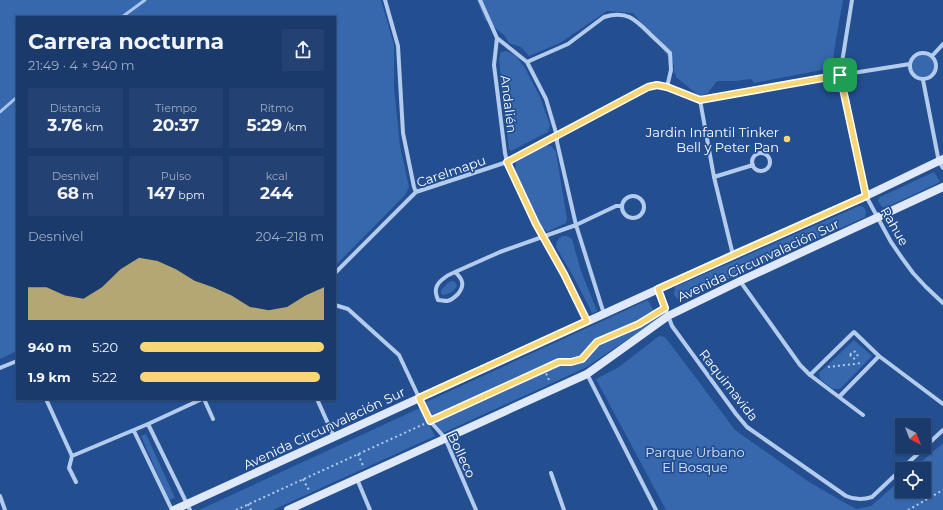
<!DOCTYPE html>
<html lang="es">
<meta charset="utf-8">
<style>
body{margin:0;font-family:Montserrat,sans-serif;background:#234172;color:#f1f3f6;height:100vh;display:flex;flex-direction:column;font-size:15px;white-space:nowrap}
*{box-sizing:border-box;margin:0}
p{font-size:13px;color:#9fadc2}
.icon{flex:none;width:22px;height:22px;fill:none;stroke:currentColor;stroke-width:2;stroke-linecap:round;stroke-linejoin:round}
.map{position:relative;flex:1;overflow:hidden}
.side{position:absolute;left:16px;top:16px;width:320px;height:384px;display:flex;flex-direction:column;background:#1a3a6c;border-radius:0px;box-shadow:0 1px 3px #0004,0 0 0 1px #38547f}
.side>*{flex:none}
.needle{width:26px;rotate:138deg}
.tools{position:absolute;left:895px;top:418px;display:grid;gap:8px}
.tools a{display:grid;place-items:center;width:36px;height:36px;border-radius:0px;background:#1a3a6c;box-shadow:0 1px 3px #0004,0 0 0 1px #38547f;font-size:20px}
.pin{position:absolute;display:grid;place-items:center;width:34px;height:34px;color:#fff;margin:-17px;border-radius:8px;box-shadow:0 2px 6px #0006}
.round{display:grid;place-items:center;flex:none;width:42px;height:42px;border-radius:0px;background:#234172}
.head{display:flex;align-items:center;justify-content:space-between;height:68px;padding:0 12px}
h1{font-size:22px;font-weight:700;line-height:30px}
.stats{display:grid;grid-template-columns:repeat(3,1fr);gap:6px;height:68px;padding:4px 12px}
.stats div{display:grid;align-content:center;border-radius:0px;background:#234172;text-align:center}
.stats b{font-size:17px;font-weight:700}
.stats small{font-size:11px;font-weight:400}
.stats p{font-size:11px}
.chart{height:112px;padding:8px 12px}
.chart p{display:flex;justify-content:space-between}
.chart svg{width:100%;height:72px;margin-top:4px;fill:#f7d676;opacity:.7}
ul{padding:0 12px;list-style:none;font-size:13px}
li{display:grid;grid-template-columns:64px 48px 1fr;align-items:center;height:30px}
li i{height:10px;border-radius:5px;background:#f7d676}
.map>svg:first-child{display:block}
</style>
<div class="map">
<svg width="943" height="510" viewBox="0 0 943 510">
<rect width="100%" height="100%" fill="#234e90"/>
<path fill="#3768ad" d="M0,0H381L394,45V87L400,146L409,187L405,195L335,266V17H17V351L0,359Z
M477,0H843L835,45L832,68L754,83L751,79L735,81H717L708,93L699,96L676,77V75L674,73V65L667,55L647,29L633,13L607,11L560,43L529,56L521,47L509,43L504,35L485,20Z
M507,51L516,56L525,68L540,97L550,125L548,132L511,151L509,149L499,59L501,52Z
M912 66a11 11 0 1 1 22 0a11 11 0 1 1-22 0Z
M545,145L551,146L556,152L567,219L566,223L547,232L539,225L515,170L516,162Z
M934,172L940,182L885,208L881,206L878,201L880,197Z
M859,206L864,207L866,212L865,217L680,301L674,295L675,287Z
M562,236H567L572,239L581,271L597,311L592,313L573,276L556,247C556,242 558,239 562,236Z
M453,281L455,282L457,286C453,292 450,294 443,295L441,293V290L449,282Z
M648,300L658,319L585,368L443,433L433,420L426,402Z
M659,336L665,337L735,430L809,482L856,509L871,506L902,479V491H924V469H913L943,443V510H666L596,379L619,367Z
M854,340L872,356L840,389H833L820,379L819,373Z
M420,408L435,436L273,510H199Z
M146,434L175,498L169,500L141,436Z"/>
<g fill="none" stroke-linecap="round" stroke-linejoin="round">
<path stroke="#a7c5ed" stroke-width="3" d="M122,17L145,0
M0,112L17,97"/>
<path stroke="#b3cbec" stroke-width="2" stroke-dasharray="2 3" stroke-linecap="butt" d="M850.5 355a3.5 3.5 0 1 1 7 0a3.5 3.5 0 1 1-7 0Z
M828,367L863,363
M544,369L550,382
M437,418L559,362H571L582,359L597,342L642,323
M358,454L364,468
M303,479L310,492
M248,504L251,510
M236,510L424,424
M908,510L943,490"/>
<path stroke="#b3cbec" stroke-width="4" d="M385,0L398,46L403,133L414,187L416,192
M480,0L497,38L527,62L546,99L557,136V142L576,225L604,314
M497,38L494,65L505,153L507,162L536,224L564,273L587,321
M910 66a13 13 0 1 1 26 0a13 13 0 1 1-26 0Z
M932,56L943,44
M527,62L568,44L604,17C626,10 635,19 649,33C656,40 663,46 670,53L671,70L667,87
M910,64L840,75L866,196L891,242L902,258L913,273L926,287L943,303
M923,80L938,157L939,161L943,168
M700,100L714,177L733,255
M752 162a9 9 0 1 1 18 0a9 9 0 1 1-18 0Z
M714,177L753,165
M622 207a11 11 0 1 1 22 0a11 11 0 1 1-22 0Z
M455,272L500,252L576,225L616,206H622
M455,272C463,279 465,285 458,294C455,297 452,300 447,301C444,301 441,300 438,300C437,297 436,295 436,293C434,283 447,275 455,272Z
M335,273L416,192L507,162L648,87L657,85L667,87L700,100L840,75L852,0
M740,281L800,365L810,375L839,397L879,356
M658,289L672,326L736,414L747,427L846,496C855,500 863,500 872,497L943,430
M335,305L348,309L399,355L430,421L445,438L476,510
M0,368L17,361
M587,374L656,510
M810,375L854,332L879,356L943,404
M839,397L863,415
M46,399L72,456L148,424L202,399
M204,399L213,419
M317,399L334,437
M148,424L190,510
M134,431L172,510
M72,456L69,468L76,482
M551,473L564,510
M357,479L370,510
M0,496L5,510"/>
<path stroke="#dfe9f9" stroke-width="8" d="M174,510L733,255L866,196L943,159
M288,510L587,374L668,316L740,281L943,187"/>
</g>
<g fill="none" stroke-linecap="round" stroke-linejoin="round">
<defs>
<path id="route" d="M840,75L866,196L658,289L665,308L639,324L597,342L582,359L571,362H559L430,421L419,398L587,321L564,274L536,224L507,162L648,87L657,85L667,87L700,100Z"/>
</defs>
<use href="#route" stroke="#fff" stroke-width="8"/>
<use href="#route" stroke="#f7d676" stroke-width="5"/>
</g>
<circle fill="#f7d676" stroke="#234e90" stroke-width="1.5" cx="787" cy="139" r="4"/>
<g text-anchor="middle" dominant-baseline="central" stroke-width="3.5" stroke-linejoin="round" paint-order="stroke">
<g font-size="13" fill="#fff" stroke="#234e90">
<text transform="translate(509 104) rotate(83)">Andalién</text>
<text transform="translate(451 171) rotate(-19)">Carelmapu</text>
<text transform="translate(895 226) rotate(60)">Rahue</text>
<text transform="translate(758 260) rotate(-25)">Avenida Circunvalación Sur</text>
<text transform="translate(729 385) rotate(52)">Raquimavida</text>
<text transform="translate(324 428) rotate(-25)">Avenida Circunvalación Sur</text>
<text transform="translate(462 455) rotate(65)">Bolleco</text>
</g>
<g font-size="13" fill="#fff" stroke="#234e90" text-anchor="end">
<text x="779" y="132">Jardin Infantil Tinker<tspan x="779" dy="15">Bell y Peter Pan</tspan></text>
</g>
<g font-size="13" fill="#d8e6f9" stroke="#234e90">
<text x="695" y="452">Parque Urbano<tspan x="695" dy="15">El Bosque</tspan></text>
</g>
</g>
</svg>
<div class="tools">
<a><svg class="needle" viewBox="-14 -14 28 28"><path d="M0-13l5 13h-10z" fill="#e53935"/><path d="M0 13l5-13h-10z" fill="#9fadc2"/></svg></a>
<a><svg class="icon" aria-label="locate" viewBox="0 0 24 24"><circle cx="12" cy="12" r="6"/><path d="M12 2v4M12 18v4M2 12h4M18 12h4"/></svg></a>
</div>
<div class="pin" style="left:840px;top:75px;background:#1e9e55"><svg class="icon" aria-label="arrive" viewBox="0 0 24 24"><path d="M6 21V4h12l-3 4 3 4H6"/></svg></div>
<section class="side">
<div class="head"><div><h1>Carrera nocturna</h1><p>21:49 · 4 × 940 m</p></div><a class="round"><svg class="icon" aria-label="share" viewBox="0 0 24 24"><path d="M12 15V3M7 8l5-5 5 5M5 13v7h14v-7"/></svg></a></div>
<div class="stats">
<div><p>Distancia</p><b>3.76<small> km</small></b></div>
<div><p>Tiempo</p><b>20:37</b></div>
<div><p>Ritmo</p><b>5:29<small> /km</small></b></div>
</div>
<div class="stats">
<div><p>Desnivel</p><b>68<small> m</small></b></div>
<div><p>Pulso</p><b>147<small> bpm</small></b></div>
<div><p>kcal</p><b>244</b></div>
</div>
<div class="chart"><p><span>Desnivel</span>204–218 m</p>
<svg viewBox="0 0 160 44" preserveAspectRatio="none"><path d="M0 44V24L10 24L20 29L30 31L40 24L50 13L60 6L70 8L80 13L90 20L100 24L110 29L120 36L130 38L140 36L150 29L160 24V44z"/></svg>
</div>
<ul>
<li><b>940 m</b>5:20<i style="width:100%"></i></li>
<li><b>1.9 km</b>5:22<i style="width:98%"></i></li>
</ul>
</section>
</div>
